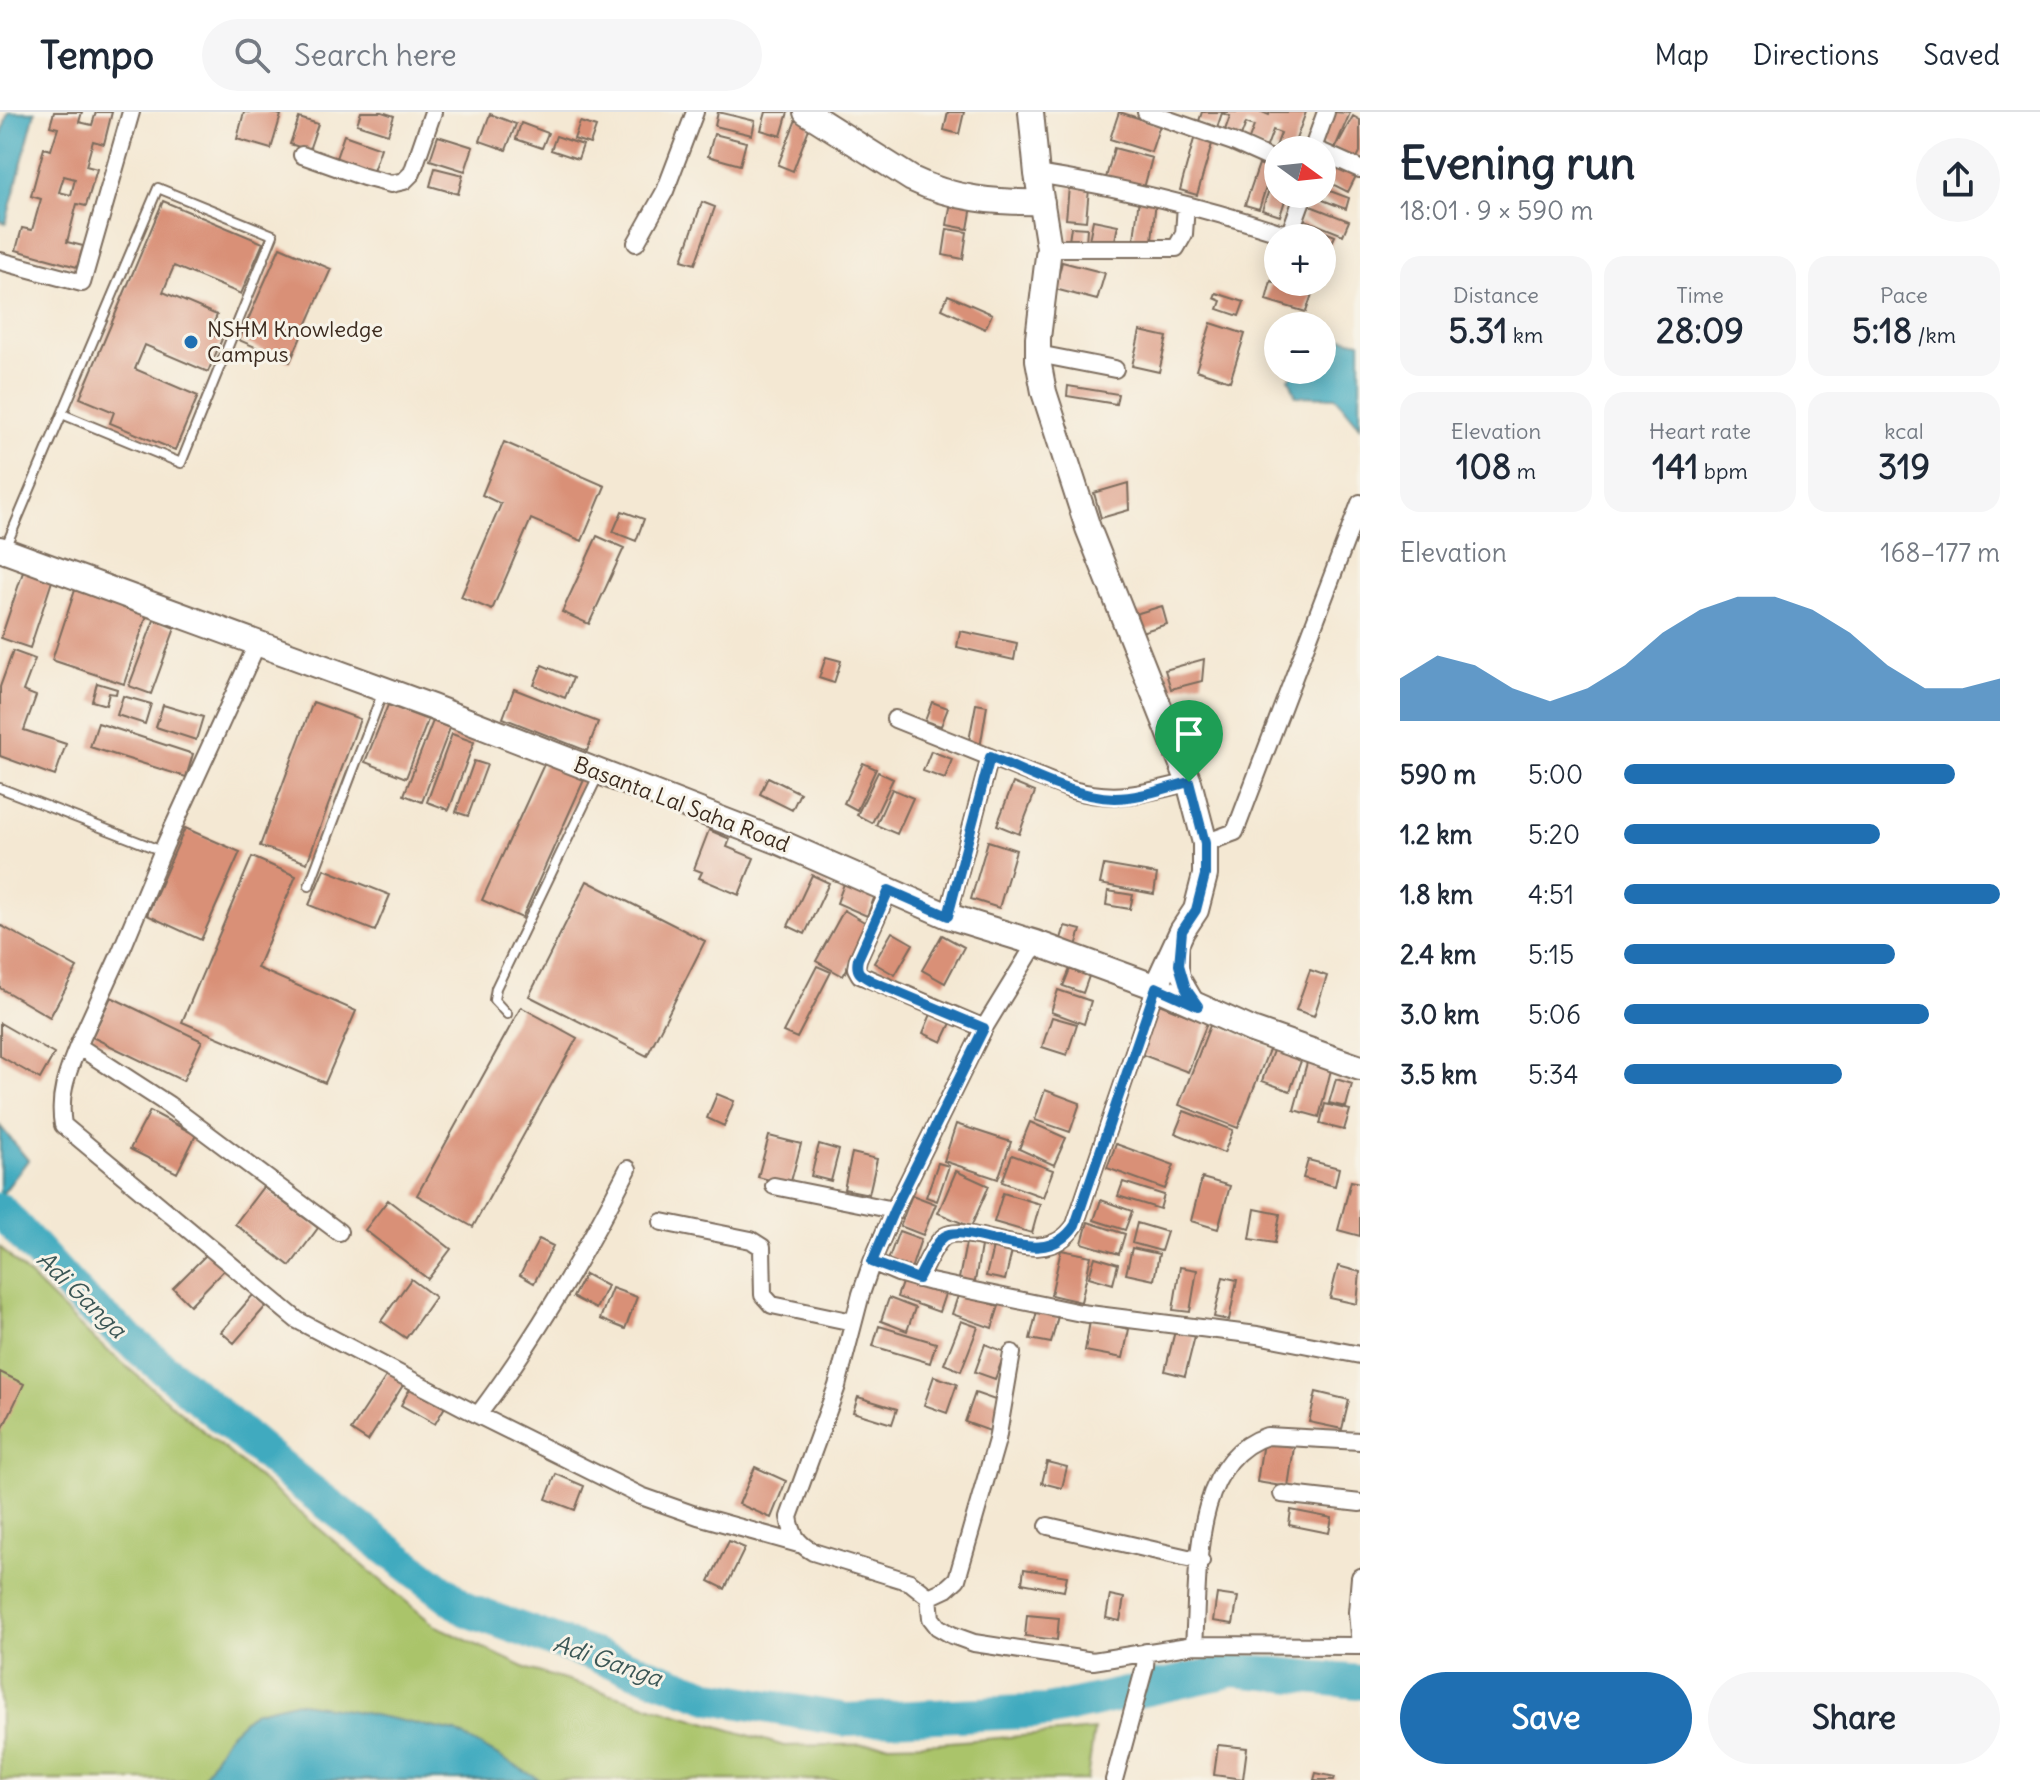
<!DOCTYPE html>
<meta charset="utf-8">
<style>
body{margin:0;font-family:Delius,sans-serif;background:#f6f6f7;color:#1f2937;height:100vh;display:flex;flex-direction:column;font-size:30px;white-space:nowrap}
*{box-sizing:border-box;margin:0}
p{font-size:26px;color:#747a83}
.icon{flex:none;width:44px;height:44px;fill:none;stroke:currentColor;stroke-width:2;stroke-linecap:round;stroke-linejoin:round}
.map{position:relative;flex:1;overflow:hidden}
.side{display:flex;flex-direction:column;background:#fff;width:680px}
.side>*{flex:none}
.needle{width:52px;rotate:105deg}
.controls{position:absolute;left:1264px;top:24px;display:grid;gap:16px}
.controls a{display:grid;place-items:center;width:72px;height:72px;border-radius:50%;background:#fff;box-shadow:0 4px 20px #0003;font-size:40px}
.pin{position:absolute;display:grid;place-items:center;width:68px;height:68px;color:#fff;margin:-82px -34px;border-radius:50% 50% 50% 0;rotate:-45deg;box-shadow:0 0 8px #0007}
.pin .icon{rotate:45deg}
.round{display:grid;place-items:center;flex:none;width:84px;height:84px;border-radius:42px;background:#f6f6f7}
.headline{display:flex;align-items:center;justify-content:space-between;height:136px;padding:0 40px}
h1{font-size:44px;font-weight:700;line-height:60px}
.figures{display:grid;grid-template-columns:repeat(3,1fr);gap:12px;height:136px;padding:8px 40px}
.figures div{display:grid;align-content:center;border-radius:20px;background:#f6f6f7;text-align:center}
.figures b{font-size:34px;font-weight:700}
.figures small{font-size:22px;font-weight:400}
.figures p{font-size:22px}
.chart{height:224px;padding:16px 40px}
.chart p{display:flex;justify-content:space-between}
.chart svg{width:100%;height:144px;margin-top:8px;fill:#1f6fb2;opacity:.7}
.primary-button{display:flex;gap:16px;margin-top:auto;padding:16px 40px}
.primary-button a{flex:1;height:92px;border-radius:48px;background:#1f6fb2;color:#fff;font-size:32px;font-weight:700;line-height:92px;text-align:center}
.primary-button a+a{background:#f6f6f7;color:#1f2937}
ul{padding:0 40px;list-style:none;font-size:26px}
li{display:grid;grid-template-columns:128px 96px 1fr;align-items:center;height:60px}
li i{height:20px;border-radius:10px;background:#1f6fb2}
header{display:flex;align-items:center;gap:48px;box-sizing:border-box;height:112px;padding:0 40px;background:#fff;border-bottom:2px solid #e0e1e3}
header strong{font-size:38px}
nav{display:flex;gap:44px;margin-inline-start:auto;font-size:28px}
.search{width:560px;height:72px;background:#f6f6f7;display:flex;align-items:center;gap:20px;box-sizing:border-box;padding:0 28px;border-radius:44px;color:#747a83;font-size:30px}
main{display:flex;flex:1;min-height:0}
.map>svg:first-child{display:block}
</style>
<header>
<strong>Tempo</strong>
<div class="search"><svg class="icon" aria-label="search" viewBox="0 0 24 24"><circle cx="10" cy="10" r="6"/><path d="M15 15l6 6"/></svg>Search here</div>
<nav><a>Map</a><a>Directions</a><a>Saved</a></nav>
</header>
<main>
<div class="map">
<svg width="1360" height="1668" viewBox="0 0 1360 1668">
<rect width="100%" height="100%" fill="#f7f3e8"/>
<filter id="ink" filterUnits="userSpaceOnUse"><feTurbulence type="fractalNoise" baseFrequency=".0125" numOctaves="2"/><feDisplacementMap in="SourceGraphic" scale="16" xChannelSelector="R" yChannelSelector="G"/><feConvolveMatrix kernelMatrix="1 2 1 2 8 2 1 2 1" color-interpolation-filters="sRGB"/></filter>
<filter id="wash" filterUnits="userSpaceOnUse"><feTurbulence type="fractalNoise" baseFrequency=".006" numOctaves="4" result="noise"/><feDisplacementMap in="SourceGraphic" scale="32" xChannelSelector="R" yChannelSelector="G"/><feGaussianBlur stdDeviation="1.8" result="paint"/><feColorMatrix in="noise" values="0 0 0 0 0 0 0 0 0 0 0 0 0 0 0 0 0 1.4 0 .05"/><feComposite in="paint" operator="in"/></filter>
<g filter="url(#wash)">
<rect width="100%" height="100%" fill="#f4e8d3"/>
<path fill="#aac46a" stroke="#727744" stroke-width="2" d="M0,1135L89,1223L434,1513L528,1557L784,1634L938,1631L1094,1618L1087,1668H0Z"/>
<path fill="#3faabf" stroke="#3d6a6e" stroke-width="2" d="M8,0H35L6,111L0,109V29Z
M1342,226L1360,230V314L1336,285L1296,284L1289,266L1299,258H1322V241Z
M0,1014L28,1048L0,1085Z
M294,1590L354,1599L456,1620L540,1668H201L227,1624L253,1600Z"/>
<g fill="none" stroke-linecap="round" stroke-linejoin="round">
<path stroke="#3faabf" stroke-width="34" d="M0,1098L82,1188L294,1366L467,1498L712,1585L846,1608L1047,1599L1234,1558L1360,1570"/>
</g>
<g id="blocks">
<path fill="#d99077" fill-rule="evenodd" d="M54,0H82L79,10L92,13L96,0H112L104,32L93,29L86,54L97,57L86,94L77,92L67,130L83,134L77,155L16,138L22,116L32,118L41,87L31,84L44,36L51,38L58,16L50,14ZM64,64L75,67L71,83L59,80Z
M244,0H270L281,3L271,37L237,27Z
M361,0H382L394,4L388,22L357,12Z
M718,0L755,9L752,23L715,14Z
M766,0H788L781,24L761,18Z
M948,0H964L959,22L944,18Z
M1119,0L1160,13L1151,40L1110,27Z
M1202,0H1262L1269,3L1270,0H1306L1292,38L1275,37L1281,21L1273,18L1266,37L1248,30L1254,14L1246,11L1240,27L1224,21L1230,4L1222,1L1217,16L1199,9Z
M1331,0L1350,1L1334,38L1317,30Z
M490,2L516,12L506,38L480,29Z
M1353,4L1360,8V40L1356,48L1335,37Z
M797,5L811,11L793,59L778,53Z
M299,6L318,12L309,38L290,32Z
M580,10L596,15L590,32L574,27Z
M521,11L548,21L542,36L516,27Z
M714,22L746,30L740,53L708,44Z
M344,23L381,36L371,65L334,52Z
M438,24L473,35L465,59L430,48Z
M556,24L583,33L578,47L551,38Z
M1194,27L1212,32L1197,83L1180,78Z
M1114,36L1152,46L1144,76L1106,66Z
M1326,47L1357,62L1348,80L1322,67V56Z
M1259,52L1272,57L1259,97L1245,93Z
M1278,52V82H1287L1280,104L1262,98Z
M435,56L463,63L458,82L430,74Z
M1069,75L1089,77L1086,109L1066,107Z
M1322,76L1349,86L1346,97L1307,82H1322Z
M952,84L973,88L968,117L947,113Z
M1139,86L1156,87L1152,129L1134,127Z
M163,89L263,131L241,182L174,154L163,180L217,203L209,222L222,227L208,260L145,233L135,257L198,284L175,338L110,311L114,300L80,286Z
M702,90L715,95L695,152L682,148Z
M1308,93L1349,109L1343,123L1303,107Z
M1093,108L1118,113L1114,133L1089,128Z
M1301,110L1335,124L1328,139L1322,137V126H1295Z
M1071,115L1087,116L1086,131L1069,129Z
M947,117L967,120L963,147L943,143Z
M280,135L331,157L290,250L239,228Z
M1062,150L1105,161L1097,188L1055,177Z
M1271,169L1312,182L1306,200L1266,188Z
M1291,170H1318L1315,179Z
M1216,181L1244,190L1239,204L1218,197L1221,189L1214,186Z
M948,183L992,202L985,217L942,197Z
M1211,211L1245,222L1230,269L1196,258Z
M1140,219L1167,225L1159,260L1132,254Z
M1068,274L1118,282L1116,292L1067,284Z
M504,330L605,374L582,429L531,407L492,498L461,485L501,392L482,383Z
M1128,371L1129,398L1101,406L1094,381Z
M622,399L644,407L636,429L613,420Z
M597,424L624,436L589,512L562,500Z
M24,457L53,466L30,536L1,526Z
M75,478L147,503L124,572L52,548Z
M1162,494L1167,512L1138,521L1132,503Z
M154,508L175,516L151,582L129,574Z
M960,519L1017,531L1014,548L957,535Z
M13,539L35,547L23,579L36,584L24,618L66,632L55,664L0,644V575Z
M826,545L841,549L834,571L819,566Z
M1204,547L1202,569L1171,577L1165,558Z
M542,553L573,566L565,586L534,573Z
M97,571L117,577L116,582L109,581L106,593L92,589Z
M514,577L598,610L587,639L503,606Z
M123,584L151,592L145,612L117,603Z
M313,590L360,607L307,751L260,734Z
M932,590L948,596L941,614L925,609Z
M976,592L987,594L980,636L968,634Z
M163,593L203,605L196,628L156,615Z
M388,593L428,608L406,666L365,650Z
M433,609L450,616L422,690L404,683Z
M98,611L193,642L186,665L90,635Z
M452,622L474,630L449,698L427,690Z
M931,639L952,647L945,667L923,659Z
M474,649L487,653L468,704L456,700Z
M545,650L584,668L522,806L482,788Z
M863,651L876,657L857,698L844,691Z
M878,660L893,667L872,711L857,703Z
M768,665L800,681L792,698L760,682Z
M1013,671L1035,680L1019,722L997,713Z
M892,677L913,686L897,722L876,713Z
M185,716L240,740L201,828L147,803Z
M709,718L730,727L727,735L754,746L739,783L699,766L702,760L694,757Z
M988,729L1016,738L999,796L971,787Z
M252,745L296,764L257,856L356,899L325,971L182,910Z
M1104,753L1157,762L1154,782L1100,772Z
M324,757L390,783L375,819L309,793Z
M812,763L829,771L805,822L788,814Z
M587,769L705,829L647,944L529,884Z
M845,769L876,781L867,804L837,791Z
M1108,779L1133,783L1130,797L1106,793Z
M844,798L871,814L843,864L816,849Z
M0,813L77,856L50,905L0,876Z
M1065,814L1081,818L1076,834L1060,830Z
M892,820L913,832L895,863L874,851Z
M942,823L964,835L945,871L922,858Z
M817,854L831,860L797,926L783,920Z
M1070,857L1089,864L1083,881L1063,874Z
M1310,858L1327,864L1314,904L1296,898Z
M1058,878L1091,889L1084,912L1051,900Z
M111,885L202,929L183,969L92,925Z
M1154,890L1207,911L1188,960L1135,940Z
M521,895L577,926L473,1115L417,1083Z
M931,902L951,911L942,930L923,921Z
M1052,905L1077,912L1067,943L1042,935Z
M0,911L54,942L40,967L0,944Z
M1211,911L1270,935L1238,1016L1179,993Z
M1274,936L1302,946L1290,979L1262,969Z
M1308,947L1332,954L1319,1005L1294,998Z
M1336,967L1352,972L1346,995L1329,991Z
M1045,978L1080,991L1070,1020L1035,1008Z
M717,982L734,989L724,1014L707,1006Z
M1325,992L1350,998L1344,1018L1320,1012Z
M150,999L196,1023L177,1061L130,1037Z
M1184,999L1233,1018L1224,1041L1175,1021Z
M1030,1010L1066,1026L1054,1053L1019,1037Z
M956,1012L1011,1030L998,1067L944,1049Z
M769,1024L801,1032L790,1073L758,1065Z
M819,1032L839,1038L831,1069L811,1064Z
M1116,1032L1174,1053L1165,1077L1107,1056Z
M852,1041L877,1047L869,1082L844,1077Z
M1012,1043L1053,1058L1043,1085L1002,1070Z
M1308,1048L1339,1056L1335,1074L1303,1066Z
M938,1051L949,1054L937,1089L926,1085Z
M956,1059L989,1074L971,1115L938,1101Z
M1202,1066L1230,1074L1218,1117L1191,1109Z
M1351,1069L1360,1071V1124L1338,1118Z
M1123,1070L1164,1083L1160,1097L1118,1084Z
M263,1075L318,1116L290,1154L235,1112Z
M1003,1081L1040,1092L1032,1121L994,1110Z
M912,1083L936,1092L923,1123L900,1114Z
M388,1088L451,1137L428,1167L365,1118Z
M1101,1088L1132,1099L1125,1118L1094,1108Z
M1255,1097L1280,1102L1275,1131L1250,1127Z
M1088,1110L1125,1122L1119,1142L1082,1131Z
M1137,1111L1167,1120L1161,1139L1132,1131Z
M899,1119L921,1127L910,1160L887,1151Z
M539,1127L553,1134L534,1171L520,1163Z
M966,1131L981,1134L974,1175L958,1172Z
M994,1131L1013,1135L1005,1168L986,1164Z
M1132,1136L1159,1142L1154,1168L1126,1162Z
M1061,1138L1091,1144L1081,1190L1051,1183Z
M210,1139L227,1155L190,1193L173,1176Z
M1095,1145L1118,1152L1113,1172L1089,1165Z
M1338,1154L1360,1160L1357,1192L1330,1186Z
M1180,1155L1197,1158L1190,1200L1173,1198Z
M585,1162L607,1174L596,1197L573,1185Z
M1223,1165L1237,1168L1229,1208L1214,1205Z
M411,1167L435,1185L406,1226L381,1209Z
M903,1168L945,1182L939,1200L897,1185Z
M612,1176L637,1185L625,1217L600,1207Z
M959,1181L999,1194L992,1216L952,1202Z
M253,1183L266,1194L234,1231L221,1220Z
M889,1186L915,1196L907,1219L881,1209Z
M1037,1199L1058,1204L1051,1231L1030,1227Z
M961,1209L978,1215L961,1259L944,1252Z
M1090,1209L1129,1217L1123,1246L1085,1239Z
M879,1214L936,1231L930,1251L873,1234Z
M1175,1219L1195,1224L1185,1264L1165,1259Z
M985,1232L1005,1240L995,1267L975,1260Z
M0,1260L24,1272L0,1322Z
M389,1260L405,1270L368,1329L351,1318Z
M934,1264L957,1272L947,1301L924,1293Z
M412,1273L446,1293L435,1312L401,1293Z
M1316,1280L1349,1288L1342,1317L1309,1310Z
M975,1281L1001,1290L990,1319L965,1310Z
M858,1285L897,1297L892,1312L853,1300Z
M1263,1330L1294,1335L1288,1375L1257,1370Z
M1047,1350L1067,1355L1062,1376L1042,1371Z
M755,1355L786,1369L771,1406L739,1392Z
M556,1362L584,1374L575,1398L546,1387Z
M1291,1398L1332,1406L1329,1421L1289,1413Z
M729,1429L745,1436L725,1477L709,1469Z
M1024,1457L1067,1464L1064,1479L1022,1471Z
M1217,1482L1238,1485L1233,1512L1213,1509Z
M1110,1483L1124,1486L1120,1509L1106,1506Z
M1027,1503L1059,1506L1057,1528L1025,1524Z
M1218,1633L1247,1636L1243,1667L1214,1663Z
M1316,1661L1335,1665L1334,1668H1314Z"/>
</g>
</g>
<g filter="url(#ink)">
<use href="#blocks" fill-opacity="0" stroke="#7c6c5d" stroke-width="2"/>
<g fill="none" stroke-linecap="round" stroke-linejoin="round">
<defs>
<path id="lane" d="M6,434L62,302L181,351L273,123L158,76L62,302
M0,676L162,739
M309,774L382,582
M507,902L494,888L496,876L598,664"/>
<path id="street" d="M1146,0L1233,30L1278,50
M1317,38L1313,36L1326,0
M1322,40L1360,57
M302,43L364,65L391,72L404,69L412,61L433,0
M1037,62C1120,75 1202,95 1282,121L1291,118L1304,82
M636,131L665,79L695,0
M1049,136H1176L1184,122L1186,93
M0,149L82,171L131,0
M1038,242L1115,257
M258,530L165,733L119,844L78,934L169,993L339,1120
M895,607L1072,678C1117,690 1146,681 1189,670
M1205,731L1235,720L1360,391
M889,778L858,847L856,856L860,863L984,916
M948,804L990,645
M1036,831L984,916L894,1098L872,1150L861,1182L837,1274L789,1405C792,1423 797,1431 813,1440L910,1470L929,1485L931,1506L938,1515L952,1523L974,1531L1093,1549L1194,1533L1360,1534
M1180,832V863L1197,892
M78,934C67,961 58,984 63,1013L297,1208L478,1303L641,1384L698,1404L799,1432
M774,1074L894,1098
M662,1110L751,1128L762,1135L763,1183L772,1193L853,1210
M872,1150L898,1161L931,1170L1081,1201L1257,1223L1360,1243
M918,1167C925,1155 934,1131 945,1124C954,1119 967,1122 977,1124C1013,1131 1051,1149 1075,1113L1156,875
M478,1303C536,1226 584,1143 628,1057
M1282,1382L1360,1391
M1048,1414L1201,1449
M929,1485L946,1477L957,1467L997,1328L1012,1241
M1194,1533C1199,1467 1190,1348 1267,1324L1360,1329
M1360,1534L1357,1500L1360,1465
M1114,1668L1145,1554L1146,1540"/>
<path id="secondary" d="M806,0L912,67C953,87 997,91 1042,90
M1031,0L1037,62L1049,136L1038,226V248L1044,280L1088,416L1189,670L1205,731V763L1196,798L1182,819L1156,875
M0,437L432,595L777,729L948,804L1036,831L1156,875L1252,918L1360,956"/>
</defs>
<use href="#lane" stroke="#7c6c5d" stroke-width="12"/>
<use href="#street" stroke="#7c6c5d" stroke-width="20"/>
<use href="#secondary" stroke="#7c6c5d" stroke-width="28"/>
<use href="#lane" stroke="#fff" stroke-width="8"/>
<use href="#street" stroke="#fff" stroke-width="16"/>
<use href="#secondary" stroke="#fff" stroke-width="24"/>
</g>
</g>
<g fill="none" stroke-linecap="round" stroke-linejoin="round" filter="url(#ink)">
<defs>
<path id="route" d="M990,645C1029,661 1072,685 1115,686C1140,686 1165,676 1189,670L1205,731V763L1196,798L1182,819L1179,853L1186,877L1198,894L1156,875L1075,1113C1051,1149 1013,1131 977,1124C967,1122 954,1119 945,1124C934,1131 925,1155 918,1167L872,1150L894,1098L984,916L872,869C861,863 855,861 858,847L889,778L948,804Z"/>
</defs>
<use href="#route" stroke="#fff" stroke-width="16"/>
<use href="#route" stroke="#1f6fb2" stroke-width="10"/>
</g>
<circle fill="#1f6fb2" stroke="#f7f3e8" stroke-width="3" cx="191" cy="230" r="8"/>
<g text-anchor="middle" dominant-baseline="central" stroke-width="6" stroke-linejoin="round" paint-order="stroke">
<g font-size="22" fill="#3b2a1e" stroke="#f7f3e8" text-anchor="start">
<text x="207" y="217">NSHM Knowledge<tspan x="207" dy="25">Campus</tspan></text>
</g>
<g font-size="22" fill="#3b2a1e" stroke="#f7f3e8">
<text transform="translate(682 692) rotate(21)">Basanta Lal Saha Road</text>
</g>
<g font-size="24" font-style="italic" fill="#3c5756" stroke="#f7f3e8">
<text transform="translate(82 1182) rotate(44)">Adi Ganga</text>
<text transform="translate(608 1548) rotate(19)">Adi Ganga</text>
</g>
</g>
</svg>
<div class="controls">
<a><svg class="needle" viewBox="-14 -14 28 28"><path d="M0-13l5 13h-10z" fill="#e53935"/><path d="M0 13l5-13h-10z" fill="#747a83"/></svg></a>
<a>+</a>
<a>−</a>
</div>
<div class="pin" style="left:1189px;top:670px;background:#1e9e55"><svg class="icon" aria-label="arrive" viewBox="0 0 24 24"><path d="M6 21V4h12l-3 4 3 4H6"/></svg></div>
</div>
<section class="side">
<div class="headline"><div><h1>Evening run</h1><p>18:01 · 9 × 590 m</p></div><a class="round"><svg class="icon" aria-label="share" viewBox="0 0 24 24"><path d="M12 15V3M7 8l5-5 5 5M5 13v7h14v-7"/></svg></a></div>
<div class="figures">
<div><p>Distance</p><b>5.31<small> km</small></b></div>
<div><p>Time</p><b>28:09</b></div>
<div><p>Pace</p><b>5:18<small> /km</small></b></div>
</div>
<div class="figures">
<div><p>Elevation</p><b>108<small> m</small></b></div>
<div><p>Heart rate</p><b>141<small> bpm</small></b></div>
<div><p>kcal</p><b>319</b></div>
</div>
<div class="chart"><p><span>Elevation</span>168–177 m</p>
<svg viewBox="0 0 160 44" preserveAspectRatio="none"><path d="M0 44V31L10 24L20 27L30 34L40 38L50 34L60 27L70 17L80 10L90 6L100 6L110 10L120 17L130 27L140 34L150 34L160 31V44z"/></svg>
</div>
<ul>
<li><b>590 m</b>5:00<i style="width:88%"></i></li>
<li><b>1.2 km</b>5:20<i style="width:68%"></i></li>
<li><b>1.8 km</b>4:51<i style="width:100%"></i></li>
<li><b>2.4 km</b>5:15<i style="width:72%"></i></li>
<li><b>3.0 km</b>5:06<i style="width:81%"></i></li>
<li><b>3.5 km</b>5:34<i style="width:58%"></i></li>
</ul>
<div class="primary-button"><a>Save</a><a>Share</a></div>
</section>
</main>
